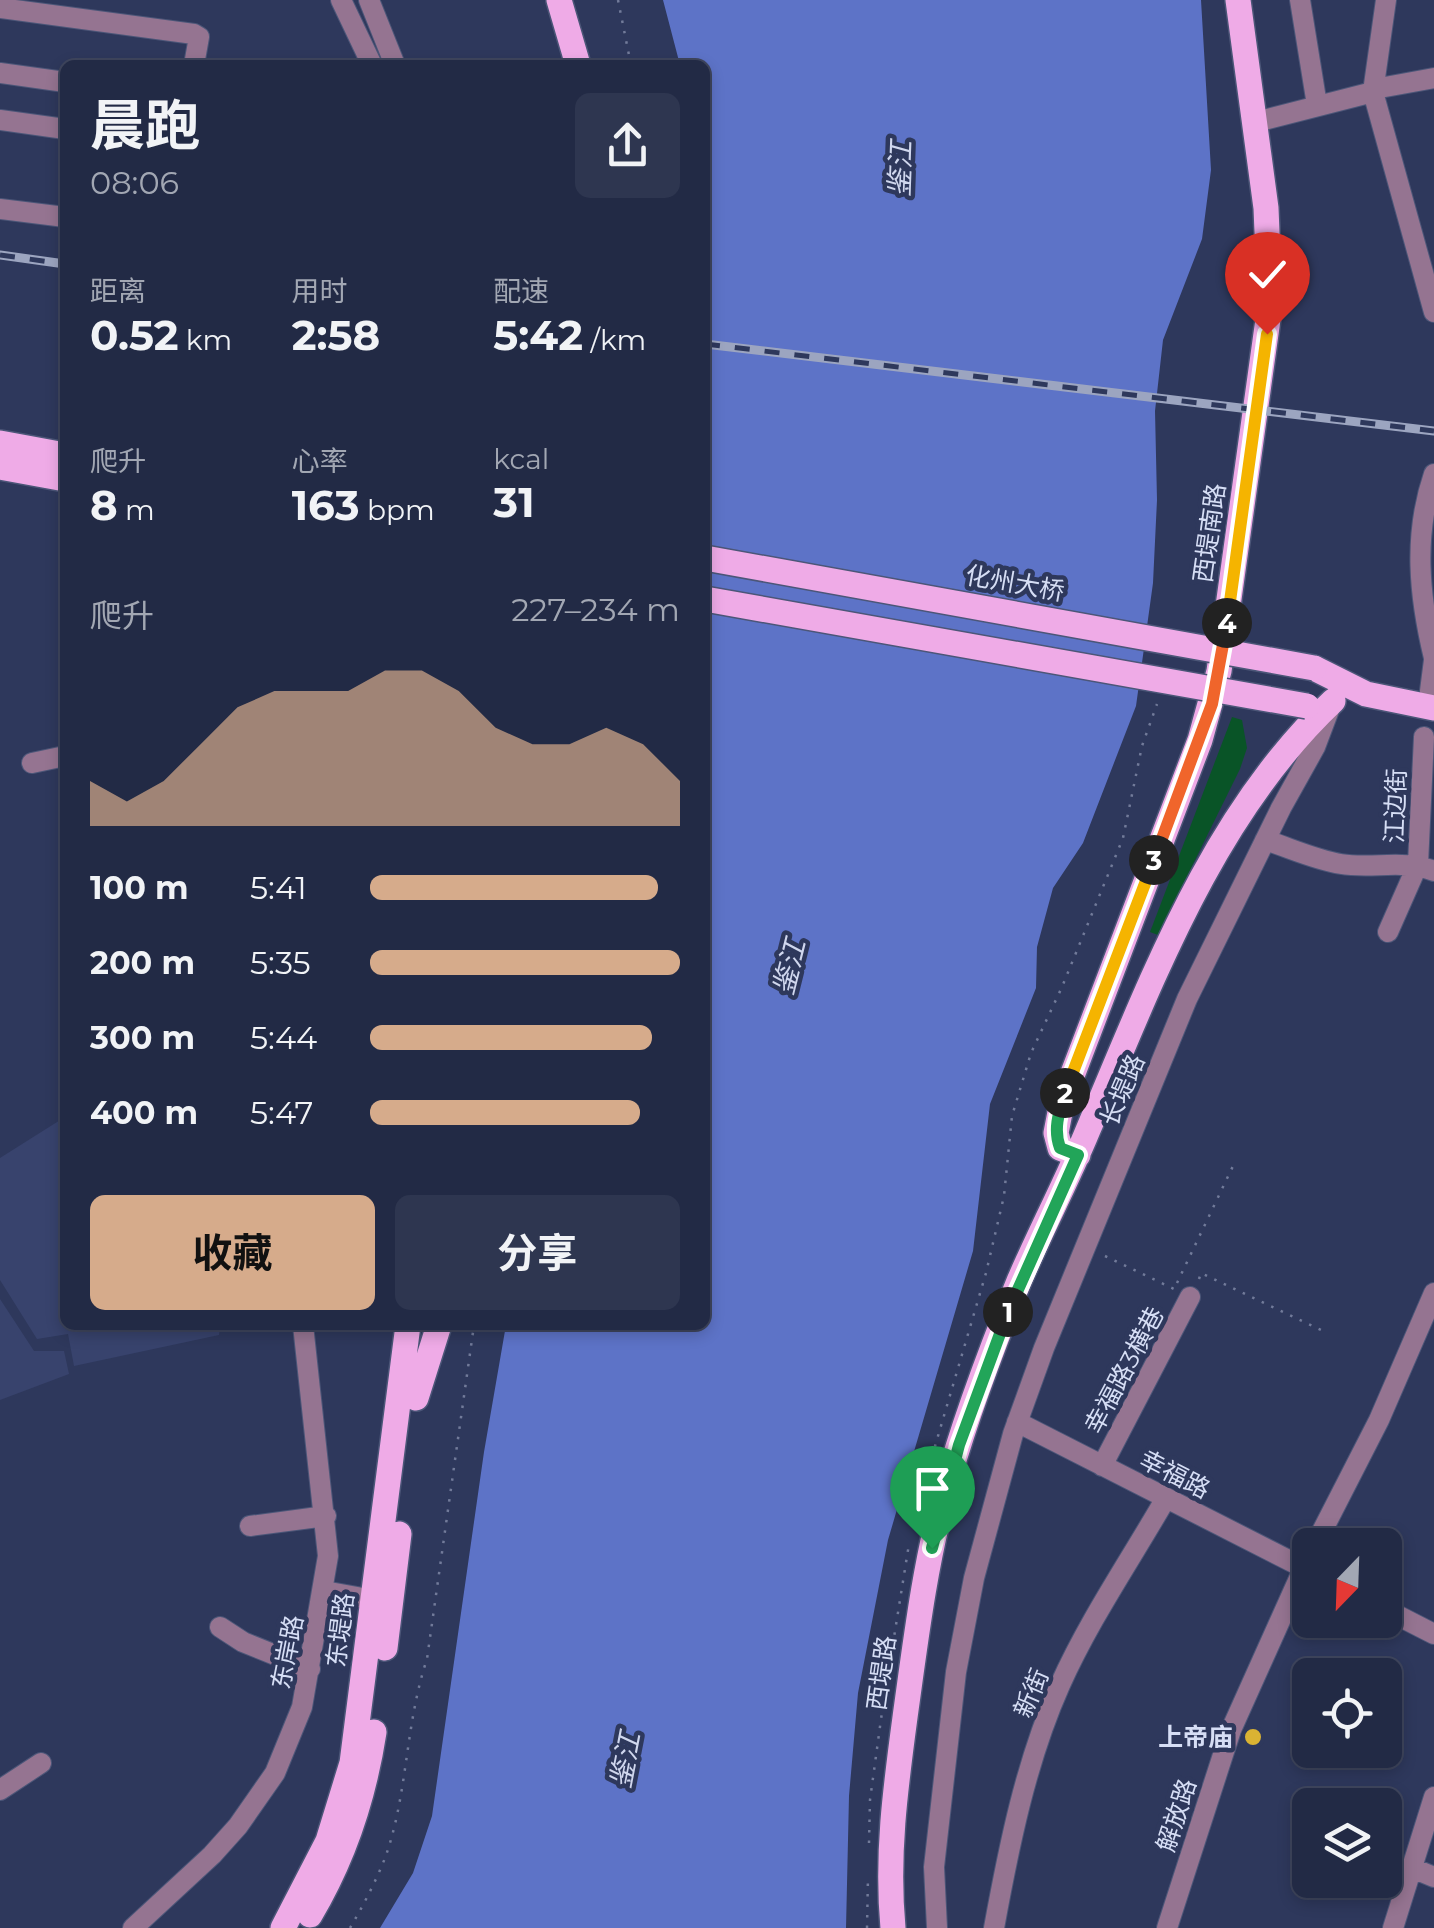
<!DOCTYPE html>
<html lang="zh">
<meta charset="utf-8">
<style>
body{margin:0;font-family:Montserrat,"Noto Sans SC",sans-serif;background:#2e3650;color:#f1f3f6;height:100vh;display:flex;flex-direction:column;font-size:38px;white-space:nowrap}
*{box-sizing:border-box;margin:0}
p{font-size:32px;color:#a2a7b3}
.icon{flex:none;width:55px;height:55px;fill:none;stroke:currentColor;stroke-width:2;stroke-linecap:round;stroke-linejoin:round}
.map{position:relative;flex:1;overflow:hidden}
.drawer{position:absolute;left:60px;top:60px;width:650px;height:1270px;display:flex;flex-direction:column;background:#222a45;border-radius:15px;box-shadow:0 5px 15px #0003,0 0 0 2px #3f465e}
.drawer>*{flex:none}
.needle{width:65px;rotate:203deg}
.controls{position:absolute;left:1292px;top:1528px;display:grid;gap:20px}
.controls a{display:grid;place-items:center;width:110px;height:110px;border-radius:15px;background:#222a45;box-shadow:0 5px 15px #0003,0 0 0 2px #3f465e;font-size:50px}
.pin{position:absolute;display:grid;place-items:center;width:85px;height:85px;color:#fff;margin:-102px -42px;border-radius:50% 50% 50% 0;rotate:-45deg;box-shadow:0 0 10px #0007}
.pin .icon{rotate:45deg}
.km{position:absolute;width:50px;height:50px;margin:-25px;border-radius:50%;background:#222;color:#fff;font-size:28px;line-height:50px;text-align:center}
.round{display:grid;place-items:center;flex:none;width:105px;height:105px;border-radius:15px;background:#2e3650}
.headline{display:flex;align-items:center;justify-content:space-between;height:170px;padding:0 30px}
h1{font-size:55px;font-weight:700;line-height:75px}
.stats{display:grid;grid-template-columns:repeat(3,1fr);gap:15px;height:170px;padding:10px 30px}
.stats div{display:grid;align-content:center}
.stats b{font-size:42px;font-weight:700}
.stats small{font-size:28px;font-weight:400}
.stats p{font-size:28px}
.chart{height:280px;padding:20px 30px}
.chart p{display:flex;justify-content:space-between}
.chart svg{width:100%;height:180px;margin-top:10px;fill:#d6ab8b;opacity:.7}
.cta{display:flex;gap:20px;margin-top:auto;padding:20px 30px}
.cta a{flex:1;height:115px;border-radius:15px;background:#d6ab8b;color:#111;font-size:40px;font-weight:700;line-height:115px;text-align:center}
.cta a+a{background:#2e3650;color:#f1f3f6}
ul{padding:0 30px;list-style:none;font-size:32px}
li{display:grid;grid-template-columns:160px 120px 1fr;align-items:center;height:75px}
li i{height:25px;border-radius:12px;background:#d6ab8b}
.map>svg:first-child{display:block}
</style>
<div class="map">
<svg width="1434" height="1928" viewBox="0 0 1434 1928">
<rect width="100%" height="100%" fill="#2e385c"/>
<path fill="#38436d" d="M65,1117V1325H220L219,1335L74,1366L68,1334L37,1339L0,1280V1158Z
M0,1299L34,1351H64L69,1374L0,1400Z"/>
<path fill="#095427" d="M1232,717L1242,720L1247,748L1240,769L1158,935L1150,932Z"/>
<path fill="#5d73c7" d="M663,0H1201L1211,170L1202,239L1163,340L1155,411L1157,500L1153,583L1136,706L1083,843L1053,888L1037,947L1036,988L990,1104L973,1251L888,1540L858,1693L849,1796L846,1928H380L413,1873L432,1816L484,1452L506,1325H705V65H680Z"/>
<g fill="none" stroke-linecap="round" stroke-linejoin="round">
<defs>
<path id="minor" d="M341,0L372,65
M369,0L395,65
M1300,0L1317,105
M1386,0L1373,92L1434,312
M0,8L194,34L199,37L194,65
M0,73L65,82
M1374,89L1434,78
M0,120L65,129
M1256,122L1373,92
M0,209L65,217
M1434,474C1413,535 1419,596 1434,658
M1430,691L1434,660
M32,763L65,756
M1265,840C1290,848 1316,860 1341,864C1372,869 1405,859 1434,871
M1388,932L1418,864L1424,737
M1017,1422L1310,1571
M1102,1466L1190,1297
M250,1526L326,1516
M1315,1545L1379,1420L1434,1293
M324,1591L374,1600
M1385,1609L1434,1634
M220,1627L243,1642L310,1669
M0,1790L41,1763
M1410,1867L1434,1877
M133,1928L212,1855L238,1826L275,1773L302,1707L328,1556L303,1325
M937,1928L934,1867L956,1672L974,1578L1013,1434L1044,1348L1187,999L1281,808L1315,747L1329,710
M994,1928C1009,1846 1026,1761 1060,1685C1089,1620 1131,1559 1166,1498
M1167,1928L1231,1730L1310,1554
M1393,1928L1434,1797"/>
<path id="major" d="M559,0L578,65
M0,443L65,455
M0,467L65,479
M1314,668L1366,694L1434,708
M1078,1155L1060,1148L1056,1133L1062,1102L1200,740L1219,671L1270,305L1266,208L1238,0
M416,1398L439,1325
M385,1648L399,1534
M310,1915C344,1858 364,1797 374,1732
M283,1928L328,1841L352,1763L408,1325
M893,1928C886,1854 896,1784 906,1710C916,1638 925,1565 944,1495C963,1423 991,1350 1019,1281C1041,1230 1067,1181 1088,1130C1152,980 1212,815 1333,701"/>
</defs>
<use href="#minor" stroke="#4c5678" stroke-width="22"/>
<use href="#major" stroke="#4c5678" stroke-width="28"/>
<path stroke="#727b9a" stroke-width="2.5" stroke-dasharray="2.5 8" stroke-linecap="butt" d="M618,0L631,65
M1105,1256L1174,1289
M1199,1279L1201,1273L1321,1330
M1177,1283L1233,1166
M923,1487L986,1273L1004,1196L1012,1116L1031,1053L1062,987L1123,838L1142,746L1157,704
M869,1843L870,1800L882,1712L909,1544
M350,1928C363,1906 376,1881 385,1858C408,1795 405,1724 427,1659L474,1325
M867,1928L868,1876"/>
<use href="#minor" stroke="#957491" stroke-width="20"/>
<use href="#major" stroke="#efabe7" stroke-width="25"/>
<defs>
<path id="rail" d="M0,255L65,264
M705,344L1434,431"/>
</defs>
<use href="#rail" stroke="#9ca5c0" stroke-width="9"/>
<use href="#rail" stroke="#2e385c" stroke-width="5" stroke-dasharray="15" stroke-linecap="butt"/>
<defs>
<path id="major-bridge" d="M705,558L1314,668
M705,599L1307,706"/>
</defs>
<use href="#major-bridge" stroke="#4c5678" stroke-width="28" stroke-linecap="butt"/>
<use href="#major-bridge" stroke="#efabe7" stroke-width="25"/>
</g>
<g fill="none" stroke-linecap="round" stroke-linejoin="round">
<defs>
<path id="split-1" d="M932,1548L959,1445L1008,1312"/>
<path id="split-2" d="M1008,1312L1078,1155L1060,1148C1053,1129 1059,1112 1065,1093"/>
<path id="split-3" d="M1065,1093L1154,860"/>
<path id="split-4" d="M1154,860L1212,704L1227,623"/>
<path id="split-5" d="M1227,623L1267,334"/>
</defs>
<use href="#split-1" stroke="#fff" stroke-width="20"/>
<use href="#split-2" stroke="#fff" stroke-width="20"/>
<use href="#split-3" stroke="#fff" stroke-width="20"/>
<use href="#split-4" stroke="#fff" stroke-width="20"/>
<use href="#split-5" stroke="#fff" stroke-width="20"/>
<use href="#split-1" stroke="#22a559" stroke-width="12"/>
<use href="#split-2" stroke="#22a559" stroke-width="12"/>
<use href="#split-3" stroke="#f5b400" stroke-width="12"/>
<use href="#split-4" stroke="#f0652b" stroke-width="12"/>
<use href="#split-5" stroke="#f5b400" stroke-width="12"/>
</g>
<circle fill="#dab333" stroke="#2e385c" stroke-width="4" cx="1253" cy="1737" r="10"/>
<g text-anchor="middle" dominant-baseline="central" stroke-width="9" stroke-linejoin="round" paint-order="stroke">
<g font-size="25" fill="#d6def5" stroke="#2e385c">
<text transform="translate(1209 533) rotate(-82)">西堤南路</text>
<text transform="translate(1015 583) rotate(10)">化州大桥</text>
<text transform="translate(1395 806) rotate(-88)">江边街</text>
<text transform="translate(1122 1090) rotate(-67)">长堤路</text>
<text transform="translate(1124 1370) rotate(-62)">幸福路3横巷</text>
<text transform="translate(1175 1474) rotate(27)">幸福路</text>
<text transform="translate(340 1630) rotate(-83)">东堤路</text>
<text transform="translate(287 1652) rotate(-79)">东岸路</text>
<text transform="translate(881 1673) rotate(-82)">西堤路</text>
<text transform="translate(1031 1693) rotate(-67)">新街</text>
<text transform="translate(1176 1815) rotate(-72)">解放路</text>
</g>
<g font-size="25" font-weight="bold" fill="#d6def5" stroke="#2e385c" text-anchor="end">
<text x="1233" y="1737">上帝庙</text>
</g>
<g font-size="28" font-style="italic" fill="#d0d7ee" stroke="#2e385c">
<text transform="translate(900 169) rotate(-88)">鉴江</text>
<text transform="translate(789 967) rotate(-76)">鉴江</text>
<text transform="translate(625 1760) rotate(-79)">鉴江</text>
</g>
</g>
</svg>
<div class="controls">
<a><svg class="needle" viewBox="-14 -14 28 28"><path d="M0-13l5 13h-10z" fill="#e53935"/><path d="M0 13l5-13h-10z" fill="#a2a7b3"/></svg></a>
<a><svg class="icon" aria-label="locate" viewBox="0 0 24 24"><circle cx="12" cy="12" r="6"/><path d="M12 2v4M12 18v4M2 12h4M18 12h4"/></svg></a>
<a><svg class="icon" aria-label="layers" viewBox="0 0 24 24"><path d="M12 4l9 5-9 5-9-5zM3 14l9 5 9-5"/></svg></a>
</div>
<div class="pin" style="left:932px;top:1548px;background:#1e9e55"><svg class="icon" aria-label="arrive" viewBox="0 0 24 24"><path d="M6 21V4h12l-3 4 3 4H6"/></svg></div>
<div class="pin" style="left:1267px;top:334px;background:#d93025"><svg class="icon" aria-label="check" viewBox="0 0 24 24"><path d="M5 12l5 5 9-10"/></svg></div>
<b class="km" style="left:1008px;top:1312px">1</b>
<b class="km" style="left:1065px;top:1093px">2</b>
<b class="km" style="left:1154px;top:860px">3</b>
<b class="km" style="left:1227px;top:623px">4</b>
<section class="drawer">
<div class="headline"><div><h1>晨跑</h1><p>08:06</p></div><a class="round"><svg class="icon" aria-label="share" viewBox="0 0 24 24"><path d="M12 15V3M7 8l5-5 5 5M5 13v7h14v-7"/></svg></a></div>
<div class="stats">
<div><p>距离</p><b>0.52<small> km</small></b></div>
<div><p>用时</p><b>2:58</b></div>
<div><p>配速</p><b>5:42<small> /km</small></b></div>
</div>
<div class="stats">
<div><p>爬升</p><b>8<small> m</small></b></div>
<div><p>心率</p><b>163<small> bpm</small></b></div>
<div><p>kcal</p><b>31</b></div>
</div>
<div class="chart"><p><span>爬升</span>227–234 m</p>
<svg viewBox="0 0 160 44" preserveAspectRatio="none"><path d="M0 44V33L10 38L20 33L30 24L40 15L50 11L60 11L70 11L80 6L90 6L100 11L110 20L120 24L130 24L140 20L150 24L160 33V44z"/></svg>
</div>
<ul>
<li><b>100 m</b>5:41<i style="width:93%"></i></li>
<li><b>200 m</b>5:35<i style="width:100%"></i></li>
<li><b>300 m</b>5:44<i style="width:91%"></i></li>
<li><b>400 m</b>5:47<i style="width:87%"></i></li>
</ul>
<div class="cta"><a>收藏</a><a>分享</a></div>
</section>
</div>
